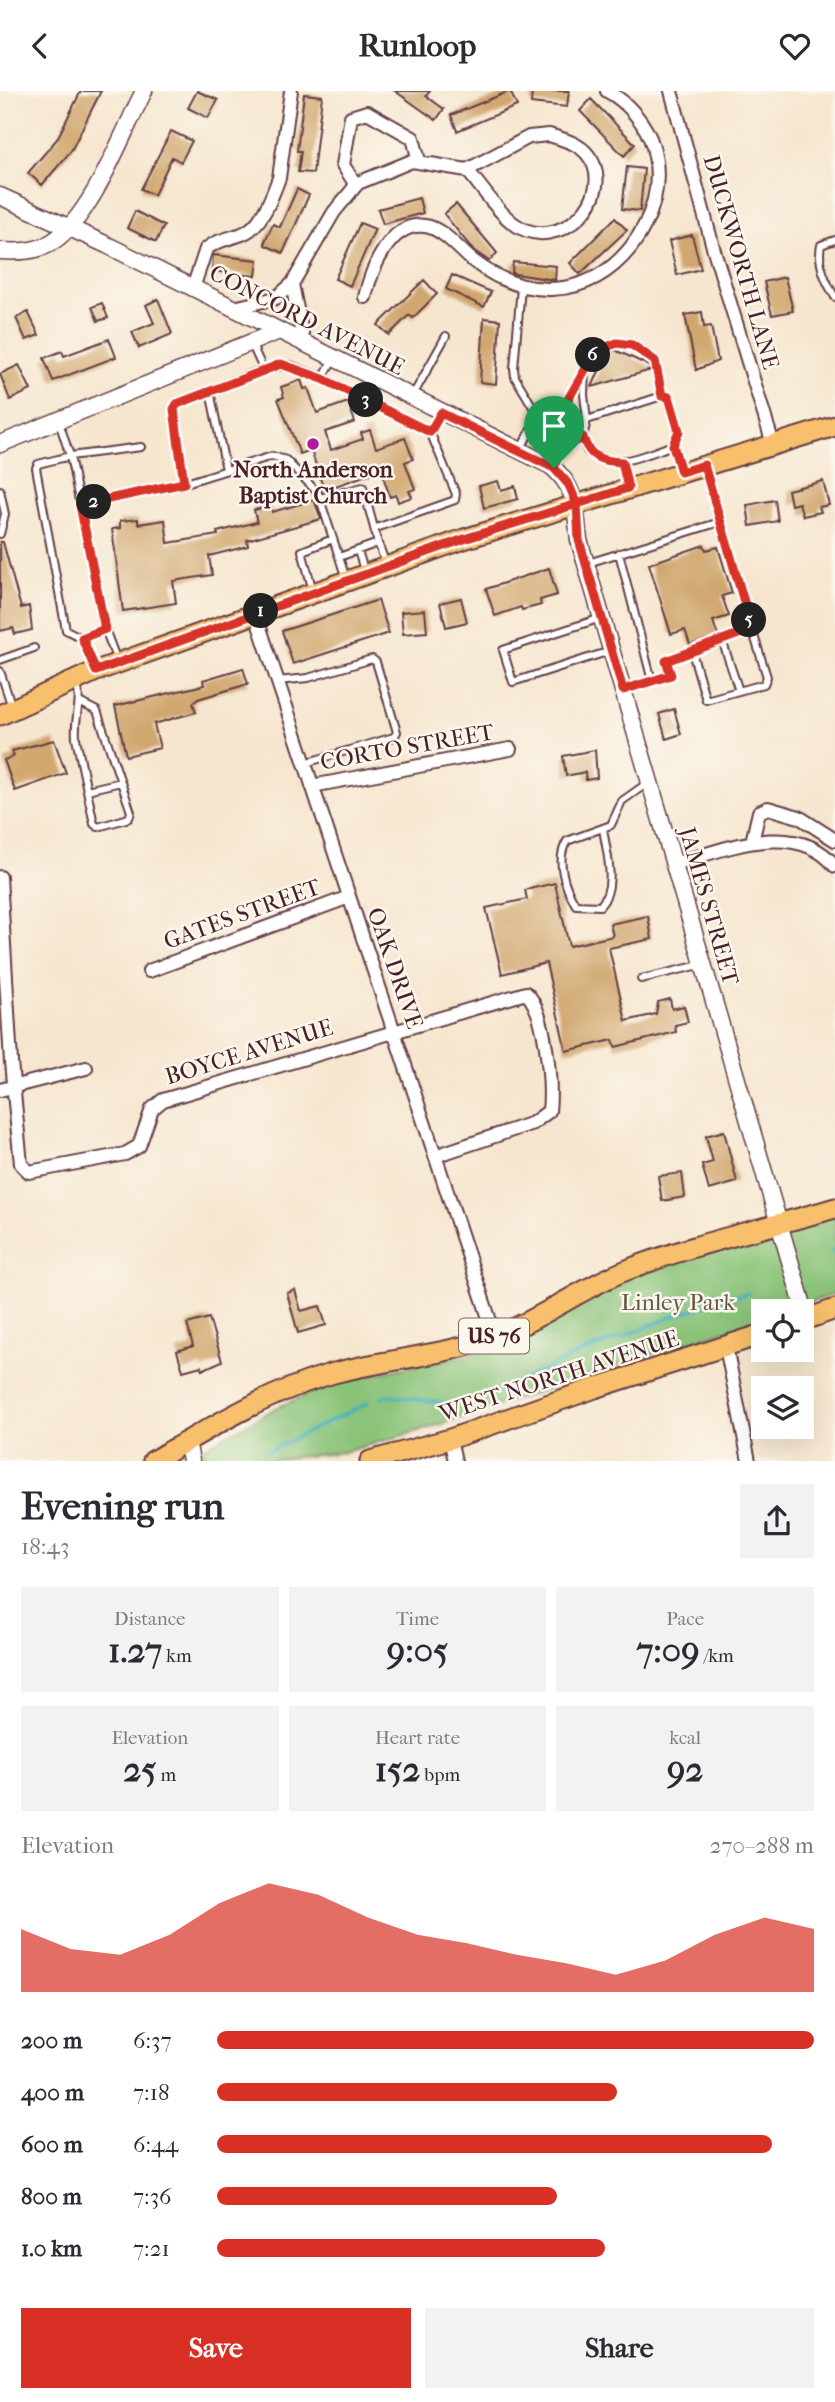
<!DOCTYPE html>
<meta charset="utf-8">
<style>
body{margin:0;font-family:"IM FELL French Canon",serif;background:#f2f2f3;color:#2b2b33;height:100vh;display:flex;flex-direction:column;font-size:26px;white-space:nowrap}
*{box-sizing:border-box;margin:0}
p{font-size:23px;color:#7c7c81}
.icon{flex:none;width:38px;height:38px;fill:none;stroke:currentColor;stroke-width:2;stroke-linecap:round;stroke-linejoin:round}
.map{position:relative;height:1370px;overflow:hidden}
.drawer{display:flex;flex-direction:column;background:#fff;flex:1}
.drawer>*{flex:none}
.controls{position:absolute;left:751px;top:1208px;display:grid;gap:14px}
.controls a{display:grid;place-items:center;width:63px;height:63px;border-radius:0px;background:#fff;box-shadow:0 7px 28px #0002;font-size:35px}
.pin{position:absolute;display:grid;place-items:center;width:60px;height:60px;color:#fff;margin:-72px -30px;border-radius:50% 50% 50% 0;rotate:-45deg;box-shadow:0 0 7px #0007}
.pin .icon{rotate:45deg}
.km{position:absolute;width:35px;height:35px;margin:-18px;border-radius:50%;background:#222;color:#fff;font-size:19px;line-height:35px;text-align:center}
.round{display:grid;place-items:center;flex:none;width:74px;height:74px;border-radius:0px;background:#f2f2f3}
.summary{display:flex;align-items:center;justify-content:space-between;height:119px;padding:0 21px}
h1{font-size:38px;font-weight:700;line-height:52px}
.metrics{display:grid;grid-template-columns:repeat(3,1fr);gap:10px;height:119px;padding:7px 21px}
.metrics div{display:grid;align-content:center;border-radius:0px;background:#f2f2f3;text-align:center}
.metrics b{font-size:35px;font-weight:700}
.metrics small{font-size:19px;font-weight:400}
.metrics p{font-size:19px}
.chart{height:196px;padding:14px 21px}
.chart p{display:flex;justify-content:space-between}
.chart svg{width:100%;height:126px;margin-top:7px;fill:#d93025;opacity:.7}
.primary-button{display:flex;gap:14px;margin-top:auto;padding:14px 21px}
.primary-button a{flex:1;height:80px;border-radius:0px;background:#d93025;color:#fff;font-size:28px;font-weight:700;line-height:80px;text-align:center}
.primary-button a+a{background:#f2f2f3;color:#2b2b33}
ul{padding:0 21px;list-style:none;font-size:23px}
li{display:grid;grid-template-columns:112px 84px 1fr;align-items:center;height:52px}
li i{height:18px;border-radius:9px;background:#d93025}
header{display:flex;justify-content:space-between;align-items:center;height:91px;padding:0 21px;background:#fff;font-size:32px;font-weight:700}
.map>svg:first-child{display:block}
</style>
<header><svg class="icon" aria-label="back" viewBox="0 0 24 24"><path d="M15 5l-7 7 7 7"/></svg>Runloop<svg class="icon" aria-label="heart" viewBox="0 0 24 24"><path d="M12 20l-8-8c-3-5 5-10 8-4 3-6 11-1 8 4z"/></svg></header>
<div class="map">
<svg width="835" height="1370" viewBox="0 0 835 1370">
<rect width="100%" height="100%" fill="#fbf7ec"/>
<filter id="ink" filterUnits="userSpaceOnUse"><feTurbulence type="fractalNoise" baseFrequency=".0143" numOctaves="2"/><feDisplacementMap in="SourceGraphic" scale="14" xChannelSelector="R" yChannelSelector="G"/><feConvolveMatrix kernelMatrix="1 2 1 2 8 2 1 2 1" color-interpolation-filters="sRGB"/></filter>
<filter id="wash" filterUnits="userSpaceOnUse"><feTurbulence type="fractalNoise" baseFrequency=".00686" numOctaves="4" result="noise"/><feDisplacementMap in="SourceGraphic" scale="28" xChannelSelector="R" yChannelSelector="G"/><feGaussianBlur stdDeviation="1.57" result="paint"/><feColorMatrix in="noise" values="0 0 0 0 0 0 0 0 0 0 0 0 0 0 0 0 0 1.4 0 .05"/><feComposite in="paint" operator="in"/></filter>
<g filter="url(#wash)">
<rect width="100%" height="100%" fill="#f6e6cf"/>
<path fill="#8ac378" stroke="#6a7152" stroke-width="2" d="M835,1124V1203L784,1220H763V1227L432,1336L344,1361L271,1369L205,1370L203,1357L276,1317L336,1291L487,1260L625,1186Z"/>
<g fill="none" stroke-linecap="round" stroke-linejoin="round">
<path stroke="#3eadbb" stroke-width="3.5" d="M831,1161L835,1159
M382,1307L388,1304L450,1313L481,1308L574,1265L687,1220L748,1202
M266,1361L368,1312"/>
</g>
<g id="blocks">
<path fill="#d1a76f" d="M81,0H101L71,60L42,94L28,82L57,48Z
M197,0L218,9L208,27L188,17Z
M395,0H430L426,5L444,18L436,29Z
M510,0L517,15L457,40L451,24Z
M532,0H569L567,16L531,12Z
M304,3L322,5L313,82L298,81L301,60H297Z
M591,8L635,53L624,65L580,20Z
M171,40L192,50L181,71L172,66L154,104L141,98Z
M627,76L644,78L640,120L622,118Z
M297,98L309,104L283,162L265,154V150L273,133L280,136Z
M419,107L423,122L383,133L378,118Z
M456,113L497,162L489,170L473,159L444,123Z
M135,120L164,135L156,151L127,137Z
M615,127L627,139L580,183L570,172Z
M360,132L375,138L350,195L335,188Z
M692,144L701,178L677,184L669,150Z
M213,164L258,169L256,185L212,180Z
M513,171L556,175L555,189L515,183L512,182Z
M452,184L491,201L484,216L446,198Z
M785,186L793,220L772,224L764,191Z
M424,189L437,203L413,227L409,224L389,244L378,234Z
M158,208L172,243L139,257L132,241L154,232L146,214Z
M102,212L108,227L98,230L92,216Z
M28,221L39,244L26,249L16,227Z
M702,221L704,236L711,235L718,270L696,279L685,224Z
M484,227L500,229L496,293L480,291Z
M109,248L116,266L53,290L44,267L62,260L64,265Z
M615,259L650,275L651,279L592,296L607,262Z
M19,274L31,299L10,309L0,283Z
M301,289L304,298L308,297L317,322L348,311L355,331L325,341L331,359L363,348L361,342L370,339L376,357L405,347L413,368L405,371L415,398L409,400L412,406L398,411L396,404L390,406L381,379L324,399L311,359L300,363L278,308L284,306L281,296Z
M570,316L579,320L571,339L561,335Z
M498,390L501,399L515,395L518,408L484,417L479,395Z
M823,390L829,414L819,416L821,421L803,425L799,412L791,414L788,399Z
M314,409L321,428L247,449L248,455L209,465L212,484L173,490L176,512L123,520L112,438L120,437V430L138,428V433L165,429L168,452L218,444L217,441L257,431L254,419L271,415L272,421Z
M775,409L778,430L750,435L747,414Z
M0,451H3L21,517L29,515L32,539L15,543L13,537L0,540Z
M704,454L706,459L718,456L732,502L722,505L729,525L713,530L718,545L690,554L685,539L671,543L649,473Z
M549,477L557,504L540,509L541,514L522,519L521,516L495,525L486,498Z
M461,507L467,531L446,536L440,512Z
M378,509L389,542L293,573L282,540Z
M425,519L427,541L403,543L401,521Z
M243,577L248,593L198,608L193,612L196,621L154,633L160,657L126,665L115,615L204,594L203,589Z
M674,618L681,643L666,648L659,623Z
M54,649L66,682L15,700L4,669L14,665L12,660Z
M595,659L597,687L586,689L585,681L566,685L563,665Z
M555,792L569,855L613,845L610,833L648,825L652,848L609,857L626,930L656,923L658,911L670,908L672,918L684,915L688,931L675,934L676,941L615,956L613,949L566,960L546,872L502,883L486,817L527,808L525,799Z
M724,1040L737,1091L709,1099L702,1074L713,1071L706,1045Z
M682,1082L685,1106L662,1110L658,1085Z
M295,1199L301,1220L320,1215L326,1234L298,1242L287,1202Z
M209,1227L222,1270L202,1279L201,1275L183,1280L177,1260L193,1255L187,1233Z"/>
</g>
</g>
<g filter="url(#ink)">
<use href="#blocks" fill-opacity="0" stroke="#643d44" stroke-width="2"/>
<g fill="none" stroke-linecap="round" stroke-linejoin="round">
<defs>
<path id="service" d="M835,149L821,154C817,172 825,190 835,206
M251,252L263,278L290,274L323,287
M333,268L323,287L430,341
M585,277L584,304L587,329
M210,300L226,379
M412,306L446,245
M59,331L70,365L141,356
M673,354C641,365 617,380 587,360L583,346L587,329L662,305L669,306L679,340L673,354L680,378
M520,359L533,335L536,321L515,286L514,277L521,196
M559,359L554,351L556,329L596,260L617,252L632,254L655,269L662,305
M622,371L628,395
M554,375L559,359L583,346
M184,392L174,318L177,313L263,278
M0,399L5,423L0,443
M80,414L189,391L272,365L286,369L318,402L339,466L378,452L363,396L320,407
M376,437L455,409L456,403L430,341L441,322
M378,452L386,473
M358,460L365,482
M619,462L652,590
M339,466L346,488
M588,472L720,431
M313,500L302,460L333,448
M601,527L503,559L513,591L610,560
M82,547L105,538
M722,549L739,600
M692,561L706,609L764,593L767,586L752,538
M0,569L34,557
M95,578L82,547L66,539L36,377L38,373L70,365L105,538L117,570
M0,580L12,616
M277,590L308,587L372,568L376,571L397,641L394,646L305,672
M77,592C82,616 74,624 76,647L94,733L98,736L129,727L131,721L97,620L81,612
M625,599L671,584L666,570L752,538L704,377
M87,699L121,691
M603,737C606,761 618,795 600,815L576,814C565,797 555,769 567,750L611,734L622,710L649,691
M641,888L700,874"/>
<path id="minor" d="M671,0L713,156L773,353
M549,44C562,48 579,52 588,64C619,103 559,167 513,132C496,119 481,95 467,79L529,46Z
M356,94L343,74L351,26L367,21L413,47L419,70
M292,193L304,253
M193,197L206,158C217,149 229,148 242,143C262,136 272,105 279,87L291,0
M365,206C371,179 390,130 425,135C442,137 459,158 472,169C523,209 588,210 631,156C653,127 663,92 653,56C647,34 628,11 607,0
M234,217L276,207L292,193L334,121L358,92L412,70L467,79
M255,522L495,1245
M312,695L510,658
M752,751L759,721L768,717L799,726L835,749
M673,773C721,760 796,726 835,775
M0,786L11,971L21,1073L29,1081L125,1063L139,1055L152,1018L163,1009L526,902C546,920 552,993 549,1020L533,1032L435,1065
M149,880L349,806
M0,999L86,977
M726,1256L749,1370
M450,1348L455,1370"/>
<path id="tertiary" d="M0,105L107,154L551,375C577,397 575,417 579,449L807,1228
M0,160C18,161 37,161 52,151C92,126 122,43 144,0
M0,353L279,240
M187,1350L191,1370"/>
<path id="primary" d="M0,624L96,580L464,448L835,335
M802,1230L835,1218
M153,1370C209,1337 270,1300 334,1282C390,1267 450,1265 504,1242C545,1225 581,1198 622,1181C691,1153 764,1138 835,1117
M370,1370L450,1348L595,1297L763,1243"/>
</defs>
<use href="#service" stroke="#643d44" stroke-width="10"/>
<use href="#minor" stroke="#643d44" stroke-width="16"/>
<use href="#tertiary" stroke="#643d44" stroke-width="19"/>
<use href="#primary" stroke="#643d44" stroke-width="23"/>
<use href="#service" stroke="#fff" stroke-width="6"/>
<use href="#minor" stroke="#fff" stroke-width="12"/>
<use href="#tertiary" stroke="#fff" stroke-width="16"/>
<use href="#primary" stroke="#f8bf6c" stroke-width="19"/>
</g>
</g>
<g fill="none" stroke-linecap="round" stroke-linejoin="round" filter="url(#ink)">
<defs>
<path id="route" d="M554,377L569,394L577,413L464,448L96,580L82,547L105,538L80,414L184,392L174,318L177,313L281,273L323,288L430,341L441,322L554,377L559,359L583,346C589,367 601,370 622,371L628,397L577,413L579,449L623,599L671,584L666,570L752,538L704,374L681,381L673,354L679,340L669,306L662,305L655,270L632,254L617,252L596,260L556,329L554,351L559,359L554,377"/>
</defs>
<use href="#route" stroke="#fff" stroke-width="14"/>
<use href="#route" stroke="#d93025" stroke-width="9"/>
</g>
<circle fill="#b5179e" stroke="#fbf7ec" stroke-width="2.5" cx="313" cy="353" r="7"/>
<g text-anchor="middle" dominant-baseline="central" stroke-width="5" stroke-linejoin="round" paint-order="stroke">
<rect fill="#fbf7ec" stroke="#7f6065" stroke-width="2" x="459" y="1227.5" width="70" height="35" rx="5"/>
<g font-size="21" font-weight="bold" fill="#4a1f2b">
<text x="494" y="1245">US 76</text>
</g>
<g font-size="23" fill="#4a1f2b" stroke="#fbf7ec">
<text transform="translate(741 171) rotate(74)">DUCKWORTH LANE</text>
<text transform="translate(307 229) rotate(27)">CONCORD AVENUE</text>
<text transform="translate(407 656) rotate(-10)">CORTO STREET</text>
<text transform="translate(709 815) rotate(74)">JAMES STREET</text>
<text transform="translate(242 823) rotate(-20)">GATES STREET</text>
<text transform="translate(395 877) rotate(71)">OAK DRIVE</text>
<text transform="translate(249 961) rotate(-17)">BOYCE AVENUE</text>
<text transform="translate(559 1285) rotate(-18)">WEST NORTH AVENUE</text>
</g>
<g font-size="23" font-weight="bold" fill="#4a1f2b" stroke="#fbf7ec">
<text x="313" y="378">North Anderson<tspan x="313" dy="26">Baptist Church</tspan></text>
</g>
<g font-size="23" fill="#605846" stroke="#fbf7ec">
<text x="678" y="1211">Linley Park</text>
</g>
</g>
</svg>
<div class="controls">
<a><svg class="icon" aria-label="locate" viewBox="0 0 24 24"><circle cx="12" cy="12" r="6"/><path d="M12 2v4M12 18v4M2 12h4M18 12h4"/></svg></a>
<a><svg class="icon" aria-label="layers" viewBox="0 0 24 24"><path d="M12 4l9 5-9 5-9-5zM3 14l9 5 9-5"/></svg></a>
</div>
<div class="pin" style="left:554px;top:377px;background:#1e9e55"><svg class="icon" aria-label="arrive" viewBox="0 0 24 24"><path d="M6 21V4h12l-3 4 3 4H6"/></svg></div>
<b class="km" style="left:261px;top:520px">1</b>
<b class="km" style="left:94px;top:411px">2</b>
<b class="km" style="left:366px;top:309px">3</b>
<b class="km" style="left:749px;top:529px">5</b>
<b class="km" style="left:593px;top:264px">6</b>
</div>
<section class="drawer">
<div class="summary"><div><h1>Evening run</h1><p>18:43</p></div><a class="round"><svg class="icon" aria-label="share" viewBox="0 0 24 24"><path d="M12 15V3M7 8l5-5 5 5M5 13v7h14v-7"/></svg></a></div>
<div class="metrics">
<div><p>Distance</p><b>1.27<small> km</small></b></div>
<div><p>Time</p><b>9:05</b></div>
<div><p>Pace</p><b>7:09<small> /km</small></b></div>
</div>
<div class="metrics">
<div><p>Elevation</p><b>25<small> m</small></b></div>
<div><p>Heart rate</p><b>152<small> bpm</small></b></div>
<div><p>kcal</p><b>92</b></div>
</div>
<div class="chart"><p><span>Elevation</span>270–288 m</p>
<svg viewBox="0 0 160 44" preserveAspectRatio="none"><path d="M0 44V22L10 29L20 31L30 24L40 13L50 6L60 10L70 18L80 24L90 27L100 31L110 34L120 38L130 33L140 24L150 18L160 22V44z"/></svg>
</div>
<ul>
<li><b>200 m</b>6:37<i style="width:100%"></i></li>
<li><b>400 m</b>7:18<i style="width:67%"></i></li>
<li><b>600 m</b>6:44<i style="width:93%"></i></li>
<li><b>800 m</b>7:36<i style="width:57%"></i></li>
<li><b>1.0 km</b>7:21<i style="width:65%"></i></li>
</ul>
<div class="primary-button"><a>Save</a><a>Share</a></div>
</section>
